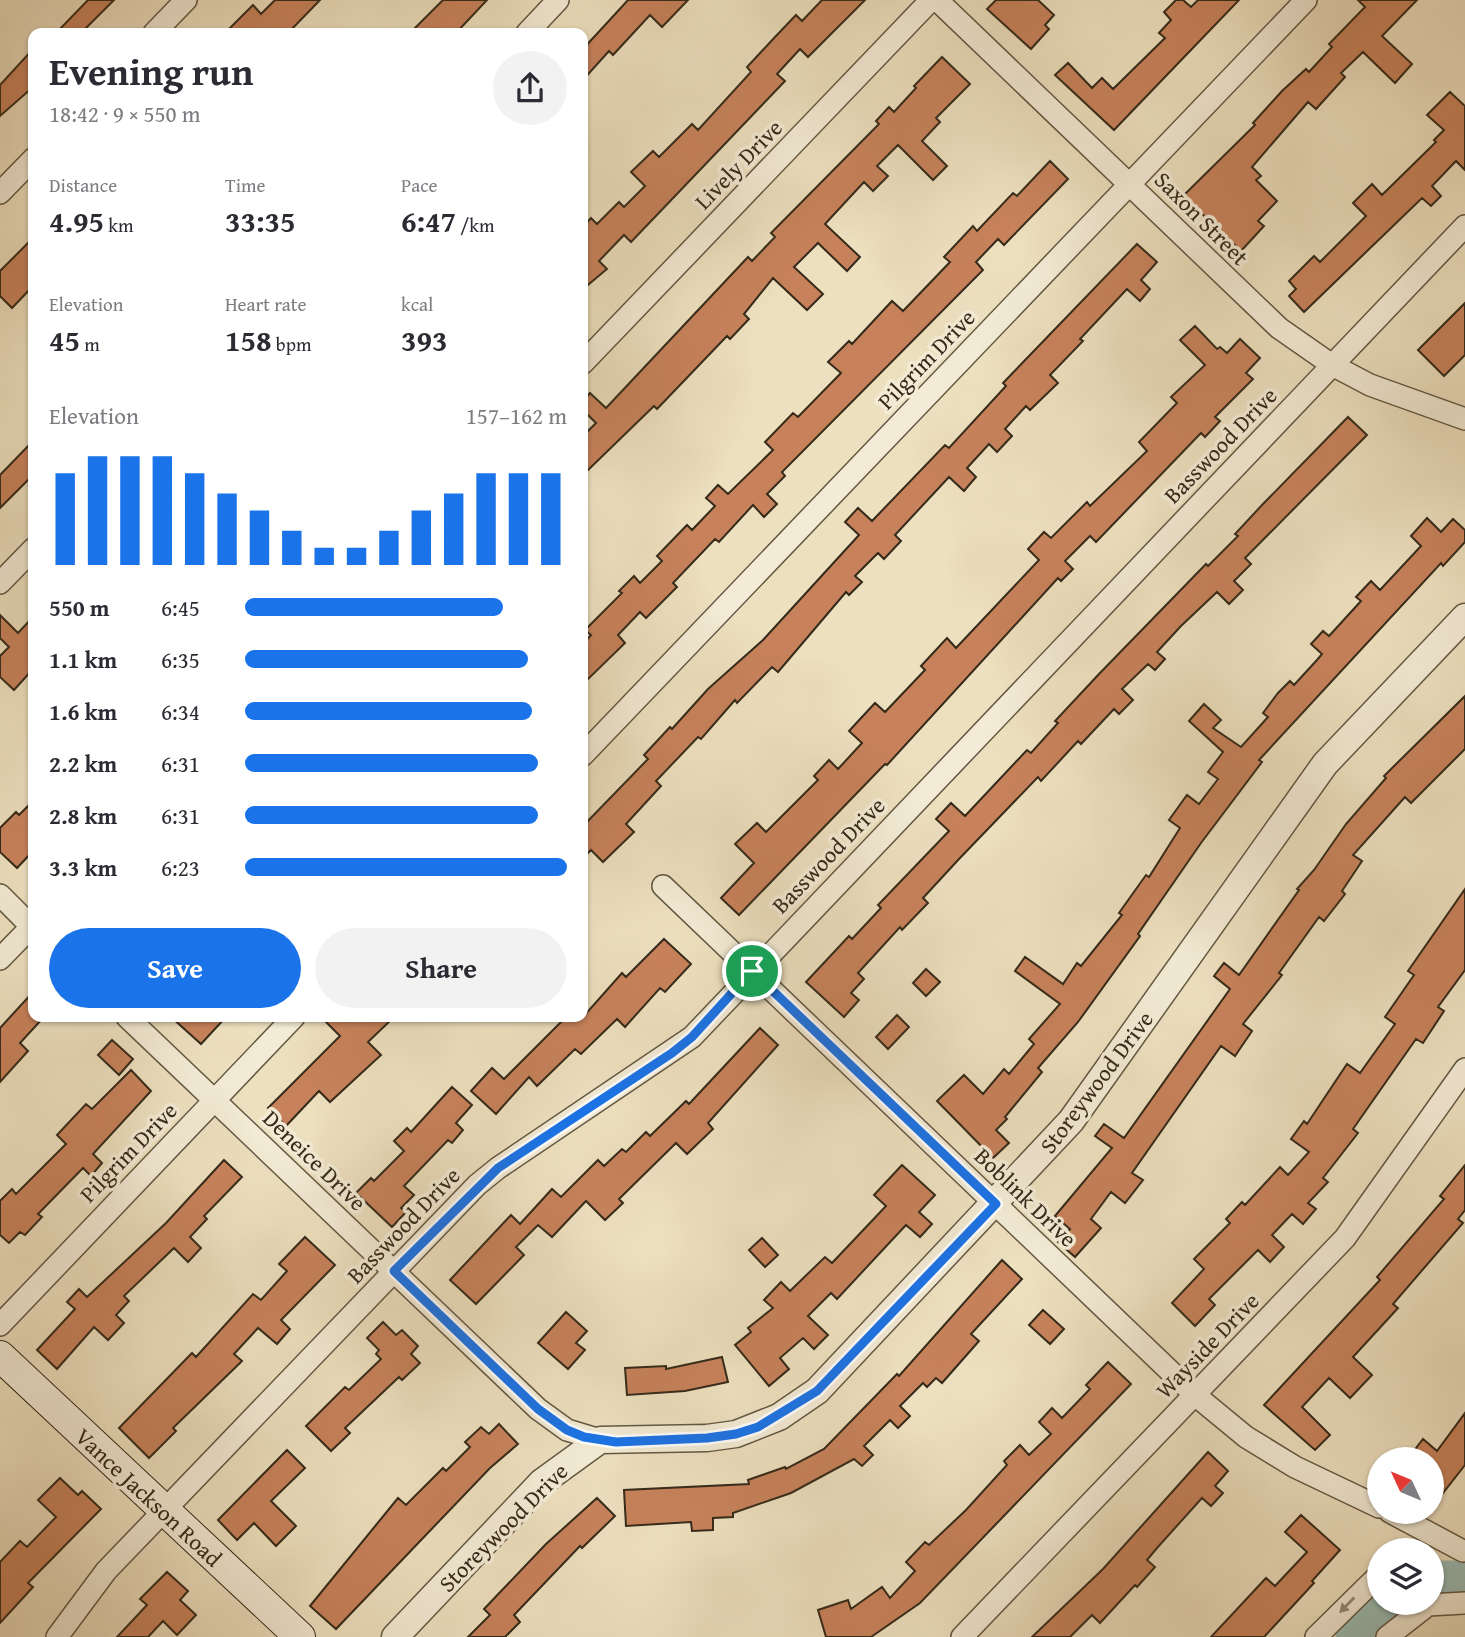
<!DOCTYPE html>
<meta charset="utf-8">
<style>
body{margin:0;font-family:"Gentium Book Plus",serif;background:#f2f2f3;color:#2b2b33;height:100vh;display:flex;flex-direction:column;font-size:26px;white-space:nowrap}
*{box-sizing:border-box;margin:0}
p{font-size:23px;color:#7c7c81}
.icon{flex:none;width:38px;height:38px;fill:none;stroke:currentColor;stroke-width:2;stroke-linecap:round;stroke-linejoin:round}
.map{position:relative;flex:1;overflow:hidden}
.details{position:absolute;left:28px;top:28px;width:560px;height:994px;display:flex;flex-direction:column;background:#fff;border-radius:14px;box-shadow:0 2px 5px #0004}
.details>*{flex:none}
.needle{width:46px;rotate:314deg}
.controls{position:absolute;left:1367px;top:1447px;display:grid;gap:14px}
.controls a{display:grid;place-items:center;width:77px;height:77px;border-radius:50%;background:#fff;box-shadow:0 2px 5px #0004;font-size:35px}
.pin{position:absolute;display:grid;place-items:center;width:60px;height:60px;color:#fff;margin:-30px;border:4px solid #fff;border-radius:50%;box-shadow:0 2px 7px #0007}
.round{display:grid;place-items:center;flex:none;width:74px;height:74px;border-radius:37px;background:#f2f2f3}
.head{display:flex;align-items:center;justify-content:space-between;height:119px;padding:0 21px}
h1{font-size:38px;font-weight:700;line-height:52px}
.metrics{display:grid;grid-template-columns:repeat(3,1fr);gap:10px;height:119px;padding:7px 21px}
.metrics div{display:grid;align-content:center}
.metrics b{font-size:30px;font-weight:700}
.metrics small{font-size:19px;font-weight:400}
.metrics p{font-size:19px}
.chart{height:196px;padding:14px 21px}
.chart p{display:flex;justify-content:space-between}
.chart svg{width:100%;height:126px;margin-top:7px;stroke:#1a73e8;stroke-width:6}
.button{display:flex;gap:14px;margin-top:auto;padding:14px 21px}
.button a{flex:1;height:80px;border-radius:42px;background:#1a73e8;color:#fff;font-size:28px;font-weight:700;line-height:80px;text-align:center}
.button a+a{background:#f2f2f3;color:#2b2b33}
ul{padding:0 21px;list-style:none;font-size:23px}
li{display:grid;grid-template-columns:112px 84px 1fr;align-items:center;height:52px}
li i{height:18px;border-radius:9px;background:#1a73e8}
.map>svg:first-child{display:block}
</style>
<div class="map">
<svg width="1465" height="1637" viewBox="0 0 1465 1637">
<rect width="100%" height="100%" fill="#ede0bf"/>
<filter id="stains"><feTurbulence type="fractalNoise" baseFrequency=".00286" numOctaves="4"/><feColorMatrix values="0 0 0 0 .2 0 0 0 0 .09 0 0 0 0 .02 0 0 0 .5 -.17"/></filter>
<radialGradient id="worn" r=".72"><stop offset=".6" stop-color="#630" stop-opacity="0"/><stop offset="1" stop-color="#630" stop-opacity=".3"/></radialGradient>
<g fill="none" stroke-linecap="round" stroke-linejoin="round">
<path stroke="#9abdb6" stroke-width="33" d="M1432,1577H1465
M1352,1637L1386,1603"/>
</g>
<path fill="#c7825b" stroke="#352a1a" stroke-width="2" d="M88,0H114L81,33H56Z
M275,0H320L288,33H225L253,5L261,14Z
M443,0H487L456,33H410Z
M628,0H688L662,27L650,15L613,55L609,51L583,80V49Z
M822,0H865L808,57L800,49L777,74L785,81L631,242L624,235L599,261L607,269L583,289V227L591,218L597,224L619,202L624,207L645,186L631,172L653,151L659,157L692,124L698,130L751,72L747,67L775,37L796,15L802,21Z
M996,0H1038L1054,15L1045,25L1049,29L1031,49L987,9Z
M1176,0H1183L1191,7L1198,0H1239L1114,130L1055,75L1068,63L1092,88L1102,78L1113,89L1165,38L1159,33L1171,20L1164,12Z
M1358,0H1417L1382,36L1412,64L1395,83L1363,52L1341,73L1345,77L1316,109L1308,102L1252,167L1261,176L1256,180L1277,201L1258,221L1264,226L1241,251L1183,196L1255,125L1253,123L1282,91L1306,69L1309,72L1332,47L1329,44L1365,7Z
M33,49V87L0,116V85Z
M942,57L970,84L936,118L940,122L922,141L947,166L933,180L898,145L877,166L888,176L873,191L864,182L825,224L860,257L847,271L818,243L794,267L823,294L807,310L773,278L744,314L749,319L730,339L727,336L657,409L654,406L583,475V436L596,423L583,410V401L590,393L606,408L748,257L752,261L775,237L771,233L879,124L876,121L889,107L894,112L916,88L914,86Z
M1450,92L1465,106V170L1456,161L1432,186L1441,196L1431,206L1422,198L1304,312L1289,296L1296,289L1289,281L1314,256L1320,262L1366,216L1353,203L1372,184L1382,195L1436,142L1434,140L1444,130L1427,115Z
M1050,161L1068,179L1004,245L998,239L976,262L983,270L782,472L785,476L767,494L777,504L764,517L753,505L719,542L715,539L673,583L677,587L646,618L640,612L618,635L625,643L583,684V644L591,635L585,630L622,593L619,591L634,576L640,583L662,561L657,556L687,525L692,530L715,506L706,498L718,485L728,494L773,450L765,442L793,413L798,417L841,373L828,362L849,341L852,344L892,301L903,311L950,262L944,257L973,226L977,231L1013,193L1017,196Z
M33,238V286L12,308L0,296V271Z
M1137,244L1157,262L1141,280L1150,289L1140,301L1127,289L1080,339L1083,341L1050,375L1058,383L1030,410L1026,406L1005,429L1012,436L997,452L989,444L967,468L976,477L964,491L949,477L895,535L901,541L884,559L878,553L855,576L862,582L849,595L846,592L778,672L772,667L737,703L735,700L701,739L698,737L656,781L661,786L626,824L634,832L603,862L591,850L583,858V826L648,759L644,755L670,727L672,729L708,689L763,640L859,535L845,522L858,508L872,521L945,445L949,448L1006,386L1003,383Z
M1465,303V355L1444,376L1418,350Z
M1195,326L1217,349L1220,347L1227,353L1240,339L1260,358L1246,373L1253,379L1215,417L1220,421L1205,437L1201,433L1096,542L1090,536L1065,561L1073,569L1061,581L1058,578L887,765L885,764L739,915L721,898L754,863L735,844L757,823L766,832L818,780L814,776L829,760L838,769L862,743L849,731L875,703L885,712L925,670L921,666L947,638L956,648L1039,560L1028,549L1044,532L1051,538L1087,502L1090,506L1147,451L1139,442L1177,403L1171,397L1205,365L1180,340Z
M1348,417L1367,435L1245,558L1251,564L1234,581L1243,590L1229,604L1217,592L1181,626L1157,652L1165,659L1155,670L1148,664L1122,689L1133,700L1119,714L1114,709L1081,744L1078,741L1041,781L1038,777L959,859L923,898L928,903L902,930L900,927L858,973L864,979L851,993L859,1000L844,1017L806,982L849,936L852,939L881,908L878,905L949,831L936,819L951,803L965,816L1027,750L1031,753L1058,723L1055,721L1099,674L1206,564L1208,566L1238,536L1235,534L1262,505Z
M33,441V475L0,508V475Z
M1427,518L1441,532L1453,519L1465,530V542L1443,566L1441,563L1259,760L1262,762L1201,843L1138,934L1140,936L1078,1022L1038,1068L1042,1072L1005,1117L1007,1119L996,1130L1009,1143L993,1158L937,1101L964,1075L983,1094L1004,1069L1009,1074L1034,1044L1029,1039L1060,1004L1015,971L1025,957L1063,984L1077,963L1081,966L1122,915L1119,913L1146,875L1149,877L1180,828L1169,820L1187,795L1199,804L1218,779L1208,772L1223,752L1189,721L1204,704L1221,720L1213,728L1241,747L1268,717L1263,713L1278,693L1290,681L1294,685L1317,660L1322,654L1311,644L1323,631L1329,636L1361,601L1356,597L1371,581L1380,590L1421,546L1411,536Z
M0,615L18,633L33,617V669L14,690L0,677V656L9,647L0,638Z
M1465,696V749L1411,803L1405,797L1353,855L1362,861L1342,891L1345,894L1324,921L1319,917L1279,973L1282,975L1243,1024L1252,1031L1235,1056L1221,1046L1132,1173L1143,1180L1125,1203L1111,1192L1091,1219L1101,1228L1075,1257L1058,1242L1070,1229L1055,1216L1112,1148L1095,1136L1104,1124L1124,1138L1230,989L1214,976L1224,963L1239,975L1299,890L1297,889L1314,870L1346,824L1386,778L1384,776Z
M33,801V851L17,868L0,852V828L16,812L19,815Z
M1465,889V970L1438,1007L1444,1011L1423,1043L1416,1039L1353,1129L1358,1133L1323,1178L1328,1182L1308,1203L1316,1209L1303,1224L1292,1214L1272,1235L1284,1247L1270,1262L1258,1250L1209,1299L1215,1305L1195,1326L1172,1303L1204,1269L1194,1259L1230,1223L1226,1219L1242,1202L1245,1205L1280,1167L1288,1175L1309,1152L1291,1139L1304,1121L1307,1124L1347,1064L1360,1073L1395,1024L1385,1017L1414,975L1408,971Z
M664,939L691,964L665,992L660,988L625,1027L617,1019L581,1054L575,1049L537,1086L529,1077L496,1114L471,1091L492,1068L504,1079L566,1017H583L622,973L626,977Z
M926,969L940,982L926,996L913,983Z
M33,992V1017H44L20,1043L28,1051L0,1082V1028Z
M897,1015L909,1027L888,1049L876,1037Z
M171,1017H226L201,1044Z
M321,1017H394L368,1042L381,1055L330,1102L319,1091L286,1126L268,1108L340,1036Z
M760,1028L778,1045L708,1123L713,1129L687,1154L676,1143L619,1199L623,1203L605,1220L586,1201L552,1237L538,1225L516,1247L524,1255L476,1304L450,1280L511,1215L520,1224L552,1189L561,1197L598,1160L604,1166L622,1149L626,1152L646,1132L650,1136L686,1101L689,1104Z
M112,1040L133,1059L119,1075L98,1055Z
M131,1070L151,1091L93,1154L102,1163L91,1176L83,1168L38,1214L42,1217L25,1235L20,1232L9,1243L0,1235V1201L12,1189L16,1194L66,1144L57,1135L86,1104L92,1109Z
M452,1087L472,1105L456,1123L463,1130L452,1143L448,1140L404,1186L414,1195L401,1208L406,1212L392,1227L356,1193L371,1178L374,1181L404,1151L394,1141L407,1128L411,1132Z
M224,1160L242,1177L204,1216L207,1219L190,1237L201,1248L188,1262L174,1248L124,1296L129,1301L116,1315L124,1323L108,1340L94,1327L57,1369L37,1350L75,1309L67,1302L79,1289L87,1297L166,1223Z
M902,1165L935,1195L919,1212L932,1224L920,1237L906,1225L837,1299L831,1293L808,1316L828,1335L814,1349L803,1338L780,1358L789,1369L769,1386L735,1345L751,1332L748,1328L773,1308L764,1300L781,1282L790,1291L825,1257L832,1263L886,1206L874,1195Z
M1465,1165V1210L1458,1219L1463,1223L1393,1304L1398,1308L1353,1357L1372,1375L1350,1398L1329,1378L1302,1407L1330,1435L1315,1450L1264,1405L1380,1280L1377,1277L1444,1199L1440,1196Z
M305,1237L335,1265L281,1320L290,1329L277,1344L258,1328L234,1354L242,1361L173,1428L176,1431L149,1458L119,1428L192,1353L196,1357L253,1294L261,1300L287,1271L279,1264Z
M762,1238L778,1255L765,1267L749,1250Z
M1002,1260L1022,1279L971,1334L979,1341L942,1383L936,1378L927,1387L923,1383L900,1406L910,1416L898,1428L890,1420L864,1446L873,1455L862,1466L854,1459L791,1493L733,1513V1517L713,1518V1530L692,1531L691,1522L626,1526L624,1490L749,1484L748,1480L785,1467L786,1469L824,1449L897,1374L899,1376Z
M1043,1310L1064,1329L1050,1344L1029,1325Z
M566,1312L587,1331L576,1343L585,1350L568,1369L538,1343Z
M383,1322L396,1335L402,1330L418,1346L411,1354L420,1363L402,1380L399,1377L345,1428L350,1433L331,1451L306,1426L345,1387L349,1390L381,1359L376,1354L379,1350L367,1338Z
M722,1357L728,1382L685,1391L627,1395L625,1368L666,1366V1369Z
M1108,1362L1131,1384L920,1603L871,1637H826L818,1610L848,1600L851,1609L882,1587L890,1598L915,1571L906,1562L925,1542L929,1545L966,1510L1007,1465L1004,1461L1020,1445L1029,1455L1051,1434L1039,1422L1052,1408L1062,1418L1090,1389L1086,1385Z
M1465,1413V1465L1432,1507V1460H1407L1423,1439L1437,1451Z
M499,1424L518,1444L490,1468L336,1629L310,1606L398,1498L406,1505L443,1468L446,1471L470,1447L465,1442L481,1427L489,1434Z
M287,1450L305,1468L271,1501L296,1526L276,1546L254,1523L237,1540L218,1520Z
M1208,1452L1228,1471L1215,1486L1223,1493L1211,1506L1202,1498L1157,1548L1147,1560L1155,1567L1137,1587L1135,1585L1100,1623L1092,1615L1070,1637H1032L1103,1569Z
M60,1478L78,1495L82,1491L101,1509L28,1583L33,1587L0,1623V1562L20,1541L27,1547L56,1517L38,1500Z
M597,1498L615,1516L582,1548L580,1546L514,1615L520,1622L505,1637H468L490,1615L484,1609L546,1544Z
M1301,1515L1340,1550L1312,1581L1314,1583L1264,1637H1211L1266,1578L1275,1586L1307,1552L1285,1532Z
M167,1572L188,1591L180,1600L196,1615L177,1635L163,1621L148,1637H117L147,1605L140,1599Z"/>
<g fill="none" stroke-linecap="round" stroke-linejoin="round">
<defs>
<path id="minor" d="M937,0L1279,328L1332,365L1370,385L1465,419
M154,33L186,0
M527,33L558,0
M0,193L33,159
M583,363L931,0
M0,583L33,549
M583,755L1306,0
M663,886L1195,1395L1246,1437L1295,1467L1379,1507
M0,895L33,928
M0,959L33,925
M127,1017L538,1409L567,1430L600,1440
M0,1325L294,1017
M1390,1512L1463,1551
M57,1637L106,1571L477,1185L498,1168L692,1037L1465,226
M962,1637L1345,1238L1465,1069
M1316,1637L1379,1575
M1387,1637L1428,1605L1465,1603"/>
<path id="tertiary" d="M395,1637L542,1482L600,1440L707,1438L736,1434L779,1417L817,1391L1071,1121L1325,764L1465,617"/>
<path id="secondary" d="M0,1356L300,1637"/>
</defs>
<use href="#minor" stroke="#635843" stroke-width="24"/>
<use href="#tertiary" stroke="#635843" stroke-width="29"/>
<use href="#secondary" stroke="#352a1a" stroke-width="32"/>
<use href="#minor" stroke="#f3ebd5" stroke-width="21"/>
<use href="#tertiary" stroke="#f3ebd5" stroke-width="26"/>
<use href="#secondary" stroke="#f3ebd5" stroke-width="30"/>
</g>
<defs><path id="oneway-solid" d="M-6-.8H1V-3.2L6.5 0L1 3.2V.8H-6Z" transform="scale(1.75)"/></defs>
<use fill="#948a78" href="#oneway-solid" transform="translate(1347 1605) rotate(134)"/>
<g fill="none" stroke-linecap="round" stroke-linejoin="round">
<defs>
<path id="route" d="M752,971L996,1204L817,1391L758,1427L736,1434L707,1438L616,1442L584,1437L567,1430L538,1409L394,1271L498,1168L672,1053L692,1037Z"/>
</defs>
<use href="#route" stroke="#fff" stroke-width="14"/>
<use href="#route" stroke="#1a73e8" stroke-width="9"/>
</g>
<g text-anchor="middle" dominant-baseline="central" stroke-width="7" stroke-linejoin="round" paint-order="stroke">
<g font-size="23" fill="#352a1a" stroke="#f3ebd5">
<text transform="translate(738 164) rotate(-46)">Lively Drive</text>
<text transform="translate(1202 218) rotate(45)">Saxon Street</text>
<text transform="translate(926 359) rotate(-46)">Pilgrim Drive</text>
<text transform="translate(1220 445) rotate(-46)">Basswood Drive</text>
<text transform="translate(828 855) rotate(-46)">Basswood Drive</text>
<text transform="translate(1096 1082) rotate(-53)">Storeywood Drive</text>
<text transform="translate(128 1152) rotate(-46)">Pilgrim Drive</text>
<text transform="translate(315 1160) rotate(44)">Deneice Drive</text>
<text transform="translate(1026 1197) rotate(44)">Boblink Drive</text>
<text transform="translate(403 1225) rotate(-46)">Basswood Drive</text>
<text transform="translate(1207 1345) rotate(-46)">Wayside Drive</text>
<text transform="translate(149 1497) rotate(43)">Vance Jackson Road</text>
<text transform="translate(503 1527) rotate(-45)">Storeywood Drive</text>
</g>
</g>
<rect width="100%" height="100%" filter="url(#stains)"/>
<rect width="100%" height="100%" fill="url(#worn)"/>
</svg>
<div class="controls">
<a><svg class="needle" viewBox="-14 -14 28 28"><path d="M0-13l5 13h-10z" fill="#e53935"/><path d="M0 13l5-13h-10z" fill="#7c7c81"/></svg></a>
<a><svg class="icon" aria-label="layers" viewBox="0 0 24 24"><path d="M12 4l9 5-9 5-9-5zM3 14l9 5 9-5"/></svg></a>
</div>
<div class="pin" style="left:752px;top:971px;background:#1e9e55"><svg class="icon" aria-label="arrive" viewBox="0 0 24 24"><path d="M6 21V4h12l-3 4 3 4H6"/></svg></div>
<section class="details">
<div class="head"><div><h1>Evening run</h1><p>18:42 · 9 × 550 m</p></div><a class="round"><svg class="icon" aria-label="share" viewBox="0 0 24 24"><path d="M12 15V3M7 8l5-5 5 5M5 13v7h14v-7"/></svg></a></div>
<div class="metrics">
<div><p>Distance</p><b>4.95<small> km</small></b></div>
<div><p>Time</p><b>33:35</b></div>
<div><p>Pace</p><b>6:47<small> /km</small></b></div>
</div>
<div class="metrics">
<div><p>Elevation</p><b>45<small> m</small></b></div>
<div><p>Heart rate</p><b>158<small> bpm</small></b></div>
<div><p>kcal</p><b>393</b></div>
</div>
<div class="chart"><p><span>Elevation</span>157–162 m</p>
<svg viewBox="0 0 160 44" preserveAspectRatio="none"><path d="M5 44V12M15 44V6M25 44V6M35 44V6M45 44V12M55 44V19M65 44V25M75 44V32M85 44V38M95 44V38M105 44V32M115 44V25M125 44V19M135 44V12M145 44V12M155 44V12"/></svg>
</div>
<ul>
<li><b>550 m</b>6:45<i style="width:80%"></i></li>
<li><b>1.1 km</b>6:35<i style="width:88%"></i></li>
<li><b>1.6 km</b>6:34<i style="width:89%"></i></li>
<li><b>2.2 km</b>6:31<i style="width:91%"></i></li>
<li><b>2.8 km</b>6:31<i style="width:91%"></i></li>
<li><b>3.3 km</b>6:23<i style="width:100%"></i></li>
</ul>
<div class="button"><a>Save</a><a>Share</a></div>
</section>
</div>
